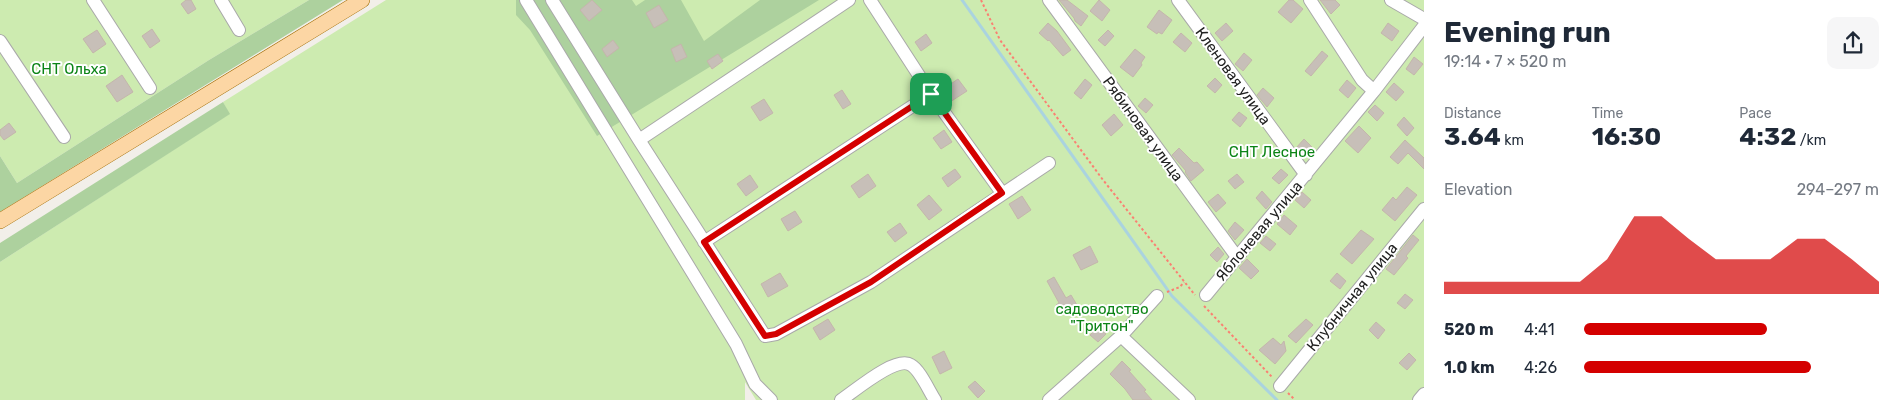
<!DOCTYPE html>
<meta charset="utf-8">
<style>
body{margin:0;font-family:Rubik,sans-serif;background:#f6f6f7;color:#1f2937;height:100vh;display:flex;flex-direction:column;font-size:19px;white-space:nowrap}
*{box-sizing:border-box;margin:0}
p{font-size:16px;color:#747a83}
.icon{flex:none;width:28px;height:28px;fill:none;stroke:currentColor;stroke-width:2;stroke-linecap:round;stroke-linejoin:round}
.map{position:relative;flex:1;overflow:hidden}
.panel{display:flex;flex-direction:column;background:#fff;width:475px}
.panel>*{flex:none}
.pin{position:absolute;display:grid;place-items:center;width:42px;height:42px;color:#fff;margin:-21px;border-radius:10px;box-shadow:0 2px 8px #0006}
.round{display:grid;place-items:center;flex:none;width:52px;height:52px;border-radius:10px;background:#f6f6f7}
.overview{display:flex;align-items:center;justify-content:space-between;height:85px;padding:0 20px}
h1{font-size:28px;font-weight:700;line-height:38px}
.metrics{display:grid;grid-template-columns:repeat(3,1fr);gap:8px;height:85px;padding:5px 20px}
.metrics div{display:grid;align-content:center}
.metrics b{font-size:25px;font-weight:700}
.metrics small{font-size:14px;font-weight:400}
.metrics p{font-size:14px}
.chart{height:140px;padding:10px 20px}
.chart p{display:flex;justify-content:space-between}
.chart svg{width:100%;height:90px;margin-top:5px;fill:#d40000;opacity:.7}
ul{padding:0 20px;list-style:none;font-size:16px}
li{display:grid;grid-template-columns:80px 60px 1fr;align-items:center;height:38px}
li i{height:12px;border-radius:6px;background:#d40000}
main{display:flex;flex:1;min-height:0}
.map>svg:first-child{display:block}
</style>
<main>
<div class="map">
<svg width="1424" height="400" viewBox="0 0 1424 400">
<rect width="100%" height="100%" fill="#f2efe9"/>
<path fill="#cdebb0" d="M0,0H309L209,60L17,183L0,156Z
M386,0H1424V400H756L745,382V400H0V262L229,114L223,102Z"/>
<path fill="#add19e" d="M309,0H343L0,212V156L17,183L209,60Z
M516,0H632L636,6L645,0H681L704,41L760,0H819L597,136L530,30L516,15Z
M223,102L230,114L0,262V243Z"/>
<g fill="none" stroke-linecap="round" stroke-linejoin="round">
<path stroke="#aad3df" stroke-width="3" d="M962,0L1172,296L1277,400"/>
</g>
<path fill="#c7bfb8" stroke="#c4b6ab" d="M186,0H191L196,9L188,14L181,4Z
M592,0L602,10L589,21L580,10Z
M1059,0H1067L1088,16L1081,26L1075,21L1074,18Z
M1099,0L1110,10L1102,21L1090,11Z
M1289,0H1293L1303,9L1291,23L1278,12Z
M1320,0H1335L1340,5L1331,14Z
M659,5L668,20L654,28L646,13Z
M1159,10L1172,20L1162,34L1158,32L1157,34L1147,27Z
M1048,23L1057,31L1071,50L1063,56L1049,40L1048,41L1039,33Z
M1226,23L1233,31L1222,41L1215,33Z
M1388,23L1399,31L1392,41L1381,33Z
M152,29L160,41L150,48L142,36Z
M97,30L106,44L93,53L83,39Z
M1108,30L1114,36L1105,46L1098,40Z
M1181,33L1192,43L1185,52L1173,42Z
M926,34L932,43L921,51L915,42Z
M613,40L619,48L607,57L602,49Z
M681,44L687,57L676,62L671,49Z
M1135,49L1145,57L1141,63L1142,65L1133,77L1120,67Z
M1322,51L1328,56L1311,76L1305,71Z
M1244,53L1252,60L1243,71L1235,64Z
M718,54L723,61L712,69L707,61Z
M1414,57L1423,64L1414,75L1406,69Z
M122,75L133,92L117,102L106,86Z
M1215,78L1222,85L1215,93L1207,86Z
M958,79L967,91L950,102L942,90Z
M1085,79L1092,85L1081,99L1074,93Z
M1347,80L1356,88L1348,98L1339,90Z
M1394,83L1404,92L1396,101L1386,92Z
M1263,88L1274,98L1267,107L1257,95Z
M842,90L851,104L843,109L834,95Z
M1145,98L1153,105L1146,113L1138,106Z
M764,99L773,113L760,121L751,107Z
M1375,105L1384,113L1377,121L1368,112Z
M1239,112L1247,118L1240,127L1232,120Z
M1114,114L1123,125L1111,136L1102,125Z
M1404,117L1414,128L1407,136L1397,125Z
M9,123L16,132L4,140L0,135V130Z
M1359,126L1371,138L1358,153L1345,141Z
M944,130L952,142L941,149L933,138Z
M1304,139L1312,147L1304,156L1296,148Z
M1405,140L1424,158V169L1408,153L1398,164L1390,157Z
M1179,148L1194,163L1197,162L1204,170L1191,181L1185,172L1186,171L1172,155Z
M955,169L961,177L948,187L942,178Z
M1281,169L1288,175L1279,184L1272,178Z
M868,174L876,186L859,198L851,186Z
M1237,174L1244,182L1235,189L1228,181Z
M750,175L758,187L746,196L737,184Z
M1407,187L1417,195L1395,221L1382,210L1393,197L1396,200Z
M1262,191L1272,202L1266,209L1256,198Z
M1302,192L1311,200L1304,208L1295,200Z
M1218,194L1226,203L1216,212L1208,202Z
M929,195L942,210L929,220L917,205Z
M1022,196L1031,210L1018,219L1009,204Z
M795,211L802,222L788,231L781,219Z
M1284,215L1297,226L1290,235L1277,224Z
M1235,222L1244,230L1235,240L1228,231Z
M900,223L907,233L895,242L887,232Z
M1361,230L1374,239L1352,264L1340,254Z
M1413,235L1419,240L1406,256L1408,258L1394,275L1386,269Z
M1266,236L1276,244L1270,251L1260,243Z
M1090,246L1098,262L1081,270L1073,255Z
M1218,247L1224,254L1217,262L1210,255Z
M1247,259L1259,271L1251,279L1239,268Z
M780,273L788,286L768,297L761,284Z
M1337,273L1346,281L1340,289L1330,281Z
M1054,277L1066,298L1071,295L1077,305L1062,314L1056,305L1059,303L1047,281Z
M1405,294L1413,300L1405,309L1397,303Z
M828,319L835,330L820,340L813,328Z
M1306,319L1313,325L1296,343L1288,336Z
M1376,322L1385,330L1378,339L1369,330Z
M1098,327L1106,334L1098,342L1090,335Z
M1273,338L1281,345L1284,341L1286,351L1275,364L1259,350Z
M944,351L952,368L940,374L932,357Z
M1409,353L1416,360L1407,370L1399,363Z
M1122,361L1131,370L1129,371L1146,390L1144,391L1152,400H1133L1125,389L1110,374Z
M975,381L985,391L978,398L968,387Z"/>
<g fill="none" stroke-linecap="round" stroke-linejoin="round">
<defs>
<path id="minor" d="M93,0L150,88
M221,0L239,30
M526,0L736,344L755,384L771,400
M552,0L639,140L765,336L776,334L871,282L1049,163
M870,0L931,94L1002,193
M1049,0L1237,257
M1178,0L1306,175
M1310,0L1362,80L1374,91
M1391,0L1424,19
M0,41L64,137
M639,140L849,0
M704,242L931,94
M1206,295L1374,91L1424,26
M1121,336L1189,400
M1280,386L1424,209
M841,400C855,391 896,355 911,365C920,370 929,391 935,400
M1049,400L1121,336L1157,296
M1419,400L1424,394"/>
<path id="major" d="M0,221L362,0"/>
</defs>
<use href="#minor" stroke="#a9a9a9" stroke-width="14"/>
<use href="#major" stroke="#a06b00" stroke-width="16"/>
<path stroke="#fa8072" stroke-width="2" stroke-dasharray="2.5 2.5" stroke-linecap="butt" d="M981,0L1000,40L1103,180L1195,295
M1167,292L1180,287L1184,282
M1204,306L1272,377
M1288,393L1295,400"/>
<use href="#minor" stroke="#fff" stroke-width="12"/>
<use href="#major" stroke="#fcd6a4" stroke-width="15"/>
</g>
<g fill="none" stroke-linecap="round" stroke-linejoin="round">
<defs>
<path id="route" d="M931,94L1002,193L871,282L776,334L765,336L704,242Z"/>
</defs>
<use href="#route" stroke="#fff" stroke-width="10"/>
<use href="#route" stroke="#d40000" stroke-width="6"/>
</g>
<g text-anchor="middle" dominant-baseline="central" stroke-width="4" stroke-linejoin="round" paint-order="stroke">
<g font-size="15" fill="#0c8416" stroke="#fff">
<text x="69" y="69">СНТ Ольха</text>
<text x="1272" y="152">СНТ Лесное</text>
<text x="1102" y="309">садоводство<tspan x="1102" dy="17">"Тритон"</tspan></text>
</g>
<g font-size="15" fill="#222" stroke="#fff">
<text transform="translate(1233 76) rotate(54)">Кленовая улица</text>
<text transform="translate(1143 129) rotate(54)">Рябиновая улица</text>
<text transform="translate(1259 231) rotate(-50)">Яблоневая улица</text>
<text transform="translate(1352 297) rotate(-51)">Клубничная улица</text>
</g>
</g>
</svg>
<div class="pin" style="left:931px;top:94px;background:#1e9e55"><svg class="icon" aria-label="arrive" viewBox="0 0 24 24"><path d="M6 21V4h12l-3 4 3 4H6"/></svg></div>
</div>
<section class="panel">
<div class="overview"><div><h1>Evening run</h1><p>19:14 · 7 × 520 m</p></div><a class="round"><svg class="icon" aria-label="share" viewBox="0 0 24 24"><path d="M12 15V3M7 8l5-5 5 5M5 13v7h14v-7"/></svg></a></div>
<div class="metrics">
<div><p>Distance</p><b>3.64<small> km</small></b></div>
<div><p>Time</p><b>16:30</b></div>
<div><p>Pace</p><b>4:32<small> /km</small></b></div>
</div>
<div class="chart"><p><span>Elevation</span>294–297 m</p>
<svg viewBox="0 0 160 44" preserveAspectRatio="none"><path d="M0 44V38L10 38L20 38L30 38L40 38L50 38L60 27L70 6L80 6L90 17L100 27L110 27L120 27L130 17L140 17L150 27L160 38V44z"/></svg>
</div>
<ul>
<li><b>520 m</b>4:41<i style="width:62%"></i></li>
<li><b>1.0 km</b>4:26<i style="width:77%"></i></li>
</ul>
</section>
</main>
